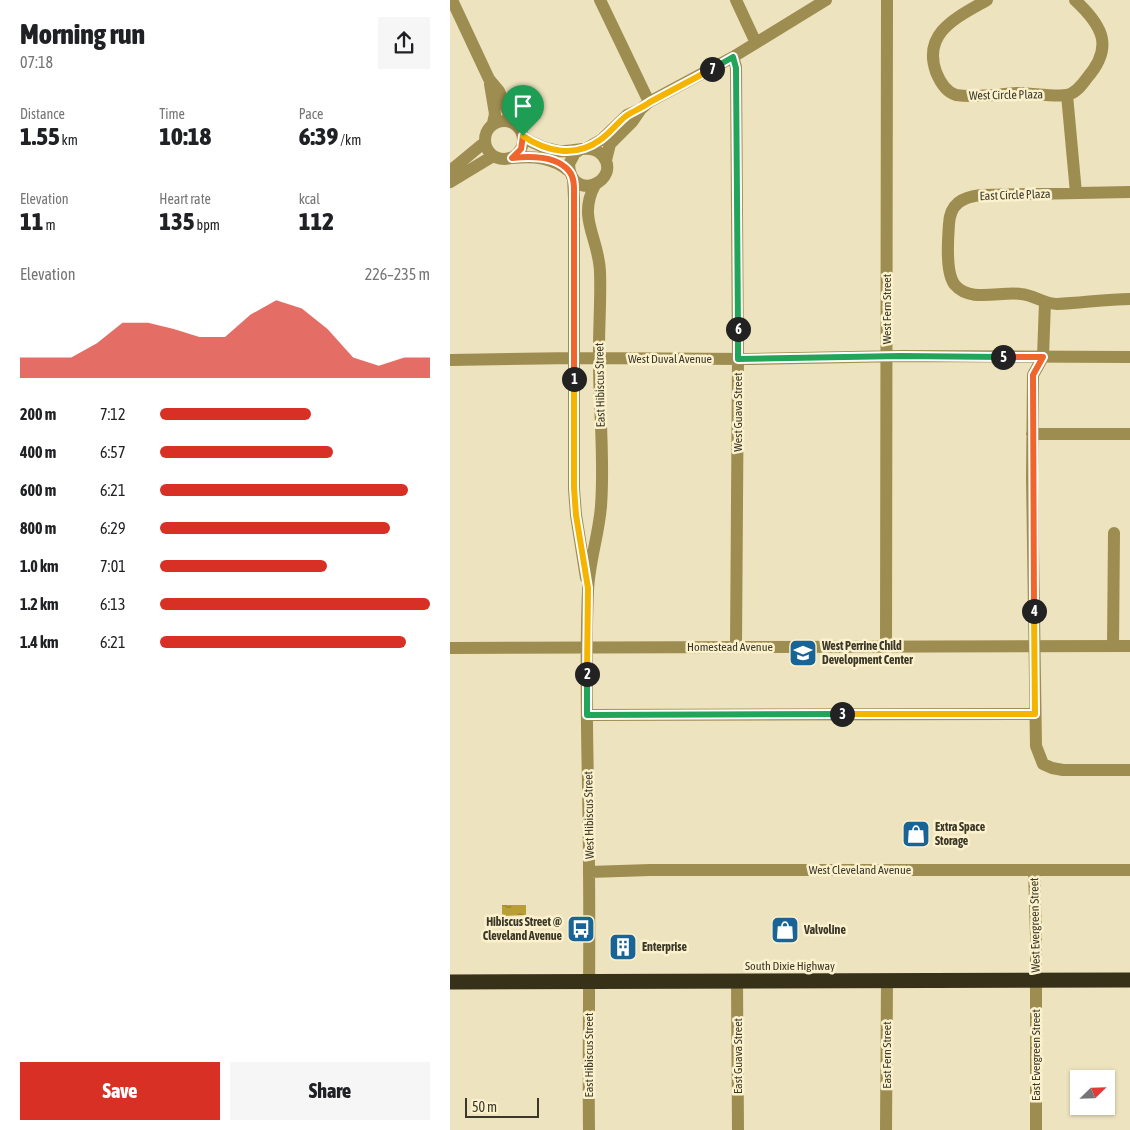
<!DOCTYPE html>
<meta charset="utf-8">
<style>
body{margin:0;font-family:"Asap Condensed",sans-serif;background:#f6f6f6;color:#202124;height:100vh;display:flex;flex-direction:column;font-size:19px;white-space:nowrap}
*{box-sizing:border-box;margin:0}
p{font-size:16px;color:#757577}
.icon{flex:none;width:28px;height:28px;fill:none;stroke:currentColor;stroke-width:2;stroke-linecap:round;stroke-linejoin:round}
.map{position:relative;flex:1;overflow:hidden}
.drawer{display:flex;flex-direction:column;background:#fff;width:450px}
.drawer>*{flex:none}
.needle{width:32px;rotate:67deg}
.controls{position:absolute;left:620px;top:1070px;display:grid;gap:10px}
.controls a{display:grid;place-items:center;width:45px;height:45px;border-radius:0px;background:#fff;box-shadow:0 1px 4px #0004;font-size:25px}
.scale{position:absolute;left:15px;bottom:12px;width:74px;box-sizing:border-box;padding-left:5px;border:2px solid #3b3729;border-top:0;font-size:14px;line-height:18px;white-space:nowrap;color:#3b3729;-webkit-text-stroke:4px #fbf1cc;paint-order:stroke}
.pin{position:absolute;display:grid;place-items:center;width:42px;height:42px;color:#fff;margin:-51px -21px;border-radius:50% 50% 50% 0;rotate:-45deg;box-shadow:0 0 5px #0007}
.pin .icon{rotate:45deg}
.km{position:absolute;width:25px;height:25px;margin:-12px;border-radius:50%;background:#222;color:#fff;font-size:14px;line-height:25px;text-align:center}
.round{display:grid;place-items:center;flex:none;width:52px;height:52px;border-radius:0px;background:#f6f6f6}
.headline{display:flex;align-items:center;justify-content:space-between;height:85px;padding:0 20px}
h1{font-size:28px;font-weight:800;line-height:38px}
.metrics{display:grid;grid-template-columns:repeat(3,1fr);gap:8px;height:85px;padding:5px 20px}
.metrics div{display:grid;align-content:center}
.metrics b{font-size:25px;font-weight:800}
.metrics small{font-size:14px;font-weight:400}
.metrics p{font-size:14px}
.chart{height:140px;padding:10px 20px}
.chart p{display:flex;justify-content:space-between}
.chart svg{width:100%;height:90px;margin-top:5px;fill:#d93025;opacity:.7}
.action{display:flex;gap:10px;margin-top:auto;padding:10px 20px}
.action a{flex:1;height:58px;border-radius:0px;background:#d93025;color:#fff;font-size:20px;font-weight:800;line-height:58px;text-align:center}
.action a+a{background:#f6f6f6;color:#202124}
ul{padding:0 20px;list-style:none;font-size:16px}
li{display:grid;grid-template-columns:80px 60px 1fr;align-items:center;height:38px}
li i{height:12px;border-radius:6px;background:#d93025}
main{display:flex;flex:1;min-height:0}
.map>svg:first-child{display:block}
</style>
<main>
<section class="drawer">
<div class="headline"><div><h1>Morning run</h1><p>07:18</p></div><a class="round"><svg class="icon" aria-label="share" viewBox="0 0 24 24"><path d="M12 15V3M7 8l5-5 5 5M5 13v7h14v-7"/></svg></a></div>
<div class="metrics">
<div><p>Distance</p><b>1.55<small> km</small></b></div>
<div><p>Time</p><b>10:18</b></div>
<div><p>Pace</p><b>6:39<small> /km</small></b></div>
</div>
<div class="metrics">
<div><p>Elevation</p><b>11<small> m</small></b></div>
<div><p>Heart rate</p><b>135<small> bpm</small></b></div>
<div><p>kcal</p><b>112</b></div>
</div>
<div class="chart"><p><span>Elevation</span>226–235 m</p>
<svg viewBox="0 0 160 44" preserveAspectRatio="none"><path d="M0 44V34L10 34L20 34L30 27L40 17L50 17L60 20L70 24L80 24L90 13L100 6L110 10L120 20L130 34L140 38L150 34L160 34V44z"/></svg>
</div>
<ul>
<li><b>200 m</b>7:12<i style="width:56%"></i></li>
<li><b>400 m</b>6:57<i style="width:64%"></i></li>
<li><b>600 m</b>6:21<i style="width:92%"></i></li>
<li><b>800 m</b>6:29<i style="width:85%"></i></li>
<li><b>1.0 km</b>7:01<i style="width:62%"></i></li>
<li><b>1.2 km</b>6:13<i style="width:100%"></i></li>
<li><b>1.4 km</b>6:21<i style="width:91%"></i></li>
</ul>
<div class="action"><a>Save</a><a>Share</a></div>
</section>
<div class="map">
<svg width="680" height="1130" viewBox="0 0 680 1130">
<defs>
<pattern id="water-ripples" width="26" height="14" patternUnits="userSpaceOnUse" patternTransform="scale(1.25)"><rect width="26" height="14" fill="#b99e35"/><path d="M2 4q2-2 4 0t4 0M15 11q2-2 4 0t4 0" fill="none" stroke="#98822d"/></pattern>
</defs>
<rect width="100%" height="100%" fill="#eee3bf"/>
<path fill="url(#water-ripples)" d="M52,905H76V915L52,916Z"/>
<g fill="none" stroke-linecap="round" stroke-linejoin="round">
<path stroke="#9e8d50" stroke-width="12" d="M2,0L39,79L49,91L62,122
M150,0L199,102
M286,0L306,43
M537,0C508,17 472,32 486,72C490,82 496,92 506,95C526,98 547,94 567,93C581,93 605,97 617,95C626,93 632,85 637,78C664,47 653,26 625,0
M283,57L286,67L288,359L286,647
M40,84L45,114L43,123
M617,95L626,193
M35 140a19 19 0 1 1 38 0a19 19 0 1 1-38 0Z
M73,137C84,144 96,149 109,151C123,153 142,142 153,156C172,181 121,204 119,164L125,153L131,149
M137,148L151,140L177,115L191,109L199,102L283,57L376,0
M62,158C84,156 102,157 119,171
M156,160L160,144L182,122L191,109
M0,171L35,142
M123,178L124,198V489L126,515L136,578
M0,182L43,156
M680,192L531,195C512,197 500,204 499,224C498,239 495,273 505,285C520,303 551,291 571,294C584,295 594,304 607,304C632,303 656,299 680,299
M595,302L593,357L583,375L582,478L586,746L593,764L602,768L613,770H680
M0,360L124,358L299,359L451,356L680,357
M582,434H680
M663,646L664,533
M436,647L437,0
M0,648L680,646
M137,715L585,714
M584,870L586,936V1130
M139,872L200,870H680
M287,982L288,1130
M139,1130C138,1044 140,958 139,872C139,778 134,684 138,591C139,562 149,534 151,506C155,454 148,401 149,348C149,323 151,297 150,272C149,238 127,218 145,185
M436,1130L437,981"/>
<path stroke="#37311a" stroke-width="15" d="M0,982L680,980"/>
</g>
<g fill="none" stroke-linecap="round" stroke-linejoin="round">
<defs>
<path id="split-1" d="M73,136L71,149L62,158C80,156 106,155 119,171C125,178 124,189 124,198V379"/>
<path id="split-2" d="M124,379V488L126,515L138,588L137,674"/>
<path id="split-3" d="M137,674V715L392,714"/>
<path id="split-4" d="M392,714H585L584,611"/>
<path id="split-5" d="M553,357H593L583,375L584,611"/>
<path id="split-6" d="M288,329V359L451,356L553,357"/>
<path id="split-7" d="M262,69L283,57L286,68L288,329"/>
<path id="split-8" d="M73,136C97,152 125,158 150,140C160,133 167,123 176,116C183,111 192,108 200,102L262,69"/>
</defs>
<use href="#split-1" stroke="#fff" stroke-width="10"/>
<use href="#split-2" stroke="#fff" stroke-width="10"/>
<use href="#split-3" stroke="#fff" stroke-width="10"/>
<use href="#split-4" stroke="#fff" stroke-width="10"/>
<use href="#split-5" stroke="#fff" stroke-width="10"/>
<use href="#split-6" stroke="#fff" stroke-width="10"/>
<use href="#split-7" stroke="#fff" stroke-width="10"/>
<use href="#split-8" stroke="#fff" stroke-width="10"/>
<use href="#split-1" stroke="#f0652b" stroke-width="6"/>
<use href="#split-2" stroke="#f5b400" stroke-width="6"/>
<use href="#split-3" stroke="#22a559" stroke-width="6"/>
<use href="#split-4" stroke="#f5b400" stroke-width="6"/>
<use href="#split-5" stroke="#f0652b" stroke-width="6"/>
<use href="#split-6" stroke="#22a559" stroke-width="6"/>
<use href="#split-7" stroke="#22a559" stroke-width="6"/>
<use href="#split-8" stroke="#f5b400" stroke-width="6"/>
</g>
<defs>
<symbol id="school-square" viewBox="-11 -11 22 22"><rect x="-9" y="-9" width="18" height="18" rx="4" fill="#186497" stroke="#fbf1cc"/><path d="M0-5L7-2L0 1L-7-2ZM-4 1L0 2.5L4 1V4Q0 6-4 4Z" fill="#fff"/></symbol>
<symbol id="shop-square" viewBox="-11 -11 22 22"><rect x="-9" y="-9" width="18" height="18" rx="4" fill="#186497" stroke="#fbf1cc"/><path d="M-5-2.5h2.3a2.7 3.5 0 0 1 5.4 0H5L5.5 6h-11ZM-1.5-2.5h3a1.5 2.3 0 0 0-3 0Z" fill="#fff"/></symbol>
<symbol id="bus-square" viewBox="-11 -11 22 22"><rect x="-9" y="-9" width="18" height="18" rx="4" fill="#186497" stroke="#fbf1cc"/><path d="M-5-6H5V4H4V6H2V4H-2V6H-4V4H-5ZM-3.5-4V0h7V-4ZM-3.5 1.2v1.5H-2V1.2ZM2 1.2v1.5H3.5V1.2Z" fill="#fff"/></symbol>
<symbol id="building-square" viewBox="-11 -11 22 22"><rect x="-9" y="-9" width="18" height="18" rx="4" fill="#186497" stroke="#fbf1cc"/><path d="M-4-6H4V6H1V3H-1V6H-4ZM-2.5-4.3h1.7v1.8h-1.7ZM.8-4.3h1.7v1.8H.8ZM-2.5-1h1.7V.8h-1.7ZM.8-1h1.7V.8H.8Z" fill="#fff"/></symbol>
</defs>
<g fill-rule="evenodd">
<use href="#school-square" x="337" y="637" width="32" height="32"/>
<use href="#shop-square" x="450" y="818" width="32" height="32"/>
<use href="#bus-square" x="115" y="913" width="32" height="32"/>
<use href="#shop-square" x="319" y="914" width="32" height="32"/>
<use href="#building-square" x="157" y="931" width="32" height="32"/>
</g>
<g text-anchor="middle" dominant-baseline="central" stroke-width="5" stroke-linejoin="round" paint-order="stroke">
<g font-size="12" fill="#3b3729" stroke="#fbf1cc">
<text transform="translate(556 95) rotate(-1)">West Circle Plaza</text>
<text transform="translate(565 195) rotate(-2)">East Circle Plaza</text>
<text transform="translate(437 309) rotate(-90)">West Fern Street</text>
<text x="220" y="359">West Duval Avenue</text>
<text transform="translate(150 385) rotate(-91)">East Hibiscus Street</text>
<text transform="translate(288 412) rotate(-90)">West Guava Street</text>
<text x="280" y="647">Homestead Avenue</text>
<text transform="translate(139 815) rotate(-91)">West Hibiscus Street</text>
<text x="410" y="870">West Cleveland Avenue</text>
<text transform="translate(585 925) rotate(-91)">West Evergreen Street</text>
<text x="340" y="966">South Dixie Highway</text>
<text transform="translate(139 1055) rotate(-90)">East Hibiscus Street</text>
<text transform="translate(437 1055) rotate(-90)">East Fern Street</text>
<text transform="translate(586 1055) rotate(-90)">East Evergreen Street</text>
<text transform="translate(288 1056) rotate(-90)">East Guava Street</text>
</g>
<g font-size="12" font-weight="bold" fill="#3b3729" stroke="#fbf1cc" text-anchor="start">
<text x="372" y="646">West Perrine Child<tspan x="372" dy="14">Development Center</tspan></text>
<text x="485" y="827">Extra Space<tspan x="485" dy="14">Storage</tspan></text>
<text x="112" y="922" text-anchor="end">Hibiscus Street @<tspan x="112" dy="14">Cleveland Avenue</tspan></text>
<text x="354" y="930">Valvoline</text>
<text x="192" y="947">Enterprise</text>
</g>
</g>
</svg>
<div class="controls">
<a><svg class="needle" viewBox="-14 -14 28 28"><path d="M0-13l5 13h-10z" fill="#e53935"/><path d="M0 13l5-13h-10z" fill="#757577"/></svg></a>
</div>
<div class="scale">50 m</div>
<div class="pin" style="left:73px;top:136px;background:#1e9e55"><svg class="icon" aria-label="arrive" viewBox="0 0 24 24"><path d="M6 21V4h12l-3 4 3 4H6"/></svg></div>
<b class="km" style="left:124px;top:379px">1</b>
<b class="km" style="left:137px;top:674px">2</b>
<b class="km" style="left:392px;top:714px">3</b>
<b class="km" style="left:584px;top:611px">4</b>
<b class="km" style="left:553px;top:357px">5</b>
<b class="km" style="left:288px;top:329px">6</b>
<b class="km" style="left:262px;top:69px">7</b>
</div>
</main>
